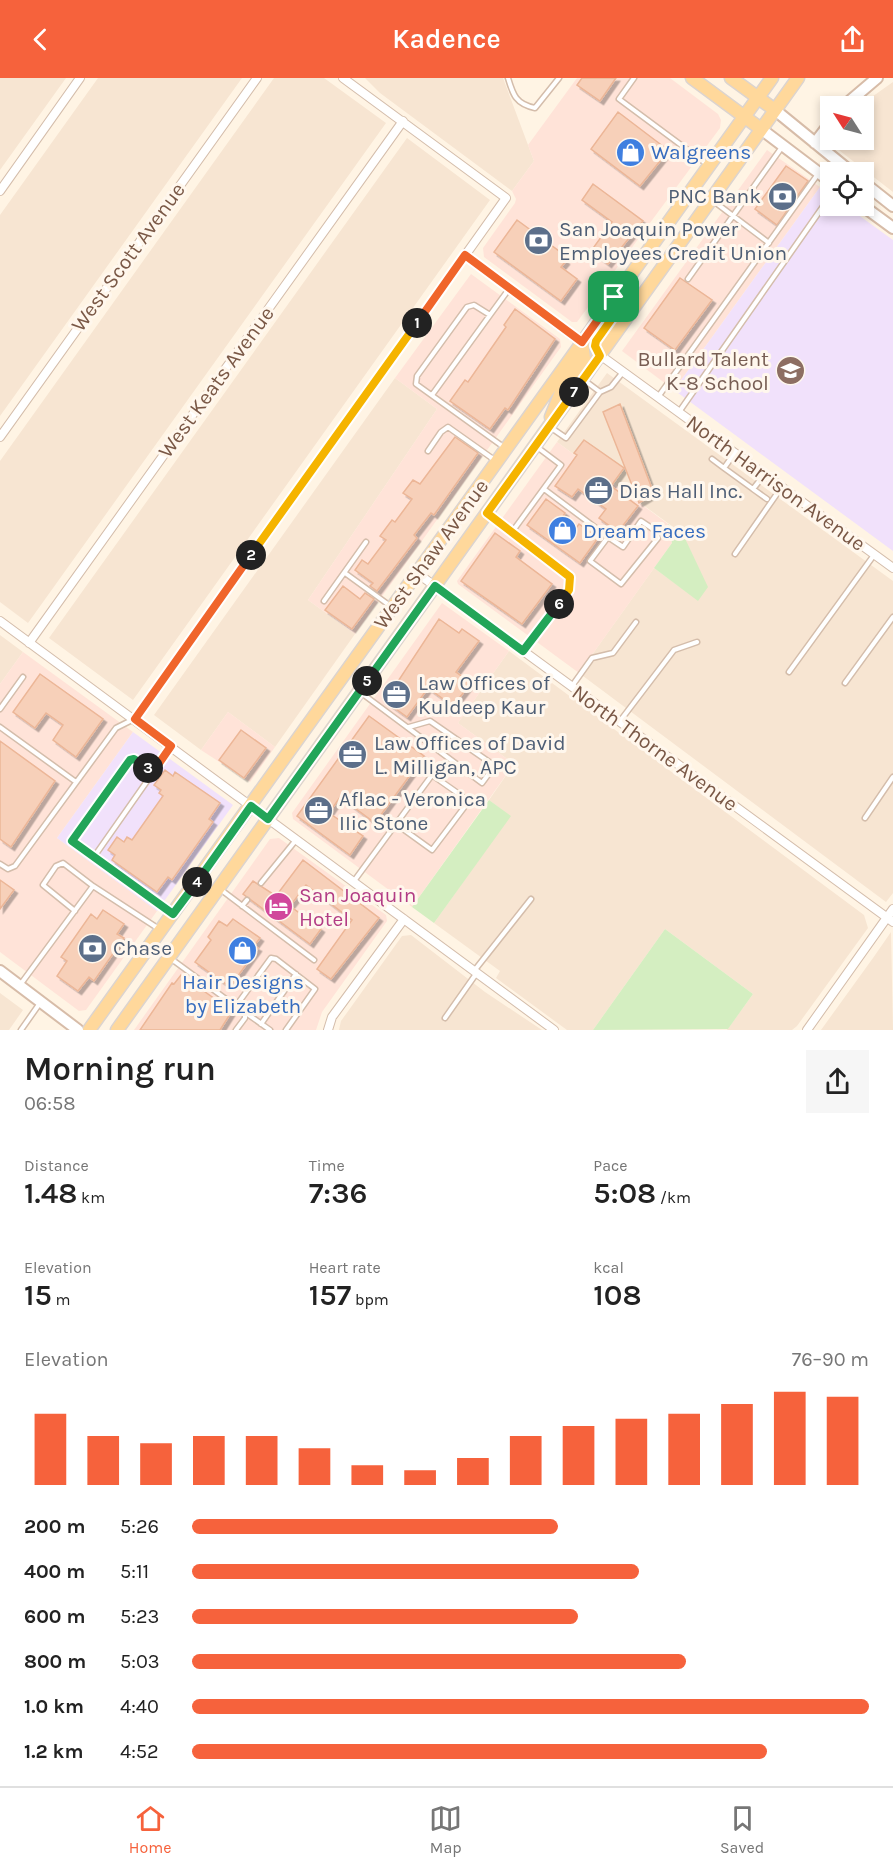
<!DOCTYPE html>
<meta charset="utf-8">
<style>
body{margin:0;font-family:Karla,sans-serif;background:#f6f6f6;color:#222;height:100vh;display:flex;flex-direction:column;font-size:22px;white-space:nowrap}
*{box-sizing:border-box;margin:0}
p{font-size:20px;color:#767676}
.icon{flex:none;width:33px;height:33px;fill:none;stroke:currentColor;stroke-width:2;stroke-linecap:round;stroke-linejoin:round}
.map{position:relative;height:952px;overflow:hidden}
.details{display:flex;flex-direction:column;background:#fff;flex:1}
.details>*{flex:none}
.needle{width:39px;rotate:306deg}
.fabs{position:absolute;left:820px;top:18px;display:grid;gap:12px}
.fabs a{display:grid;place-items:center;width:54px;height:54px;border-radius:0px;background:#fff;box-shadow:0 3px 9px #0003;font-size:30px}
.pin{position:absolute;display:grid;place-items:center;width:51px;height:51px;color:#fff;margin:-26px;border-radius:12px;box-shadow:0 3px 9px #0006}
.km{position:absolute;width:30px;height:30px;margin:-15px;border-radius:50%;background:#222;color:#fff;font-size:16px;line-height:30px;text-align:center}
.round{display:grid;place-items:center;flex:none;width:63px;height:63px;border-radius:0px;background:#f6f6f6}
.summary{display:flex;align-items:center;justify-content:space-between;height:102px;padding:0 24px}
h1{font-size:33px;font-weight:600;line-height:45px}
.figures{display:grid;grid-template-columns:repeat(3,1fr);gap:9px;height:102px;padding:6px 24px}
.figures div{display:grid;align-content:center}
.figures b{font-size:30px;font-weight:600}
.figures small{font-size:16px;font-weight:400}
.figures p{font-size:16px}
.chart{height:168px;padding:12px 24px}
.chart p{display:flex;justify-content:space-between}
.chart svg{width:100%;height:108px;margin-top:6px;stroke:#f6623c;stroke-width:6}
ul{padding:0 24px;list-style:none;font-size:20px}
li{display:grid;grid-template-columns:96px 72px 1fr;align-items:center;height:45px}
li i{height:15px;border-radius:8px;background:#f6623c}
header{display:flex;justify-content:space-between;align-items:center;height:78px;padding:0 24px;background:#f6623c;color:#fff;font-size:27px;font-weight:600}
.tabs{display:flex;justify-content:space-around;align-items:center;height:84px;border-top:2px solid #e0e0e0;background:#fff;font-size:16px;color:#767676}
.tabs a{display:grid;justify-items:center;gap:3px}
.tabs .on{color:#f6623c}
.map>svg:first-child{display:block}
</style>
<header><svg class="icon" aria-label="back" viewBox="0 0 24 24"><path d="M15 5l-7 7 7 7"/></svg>Kadence<svg class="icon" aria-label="share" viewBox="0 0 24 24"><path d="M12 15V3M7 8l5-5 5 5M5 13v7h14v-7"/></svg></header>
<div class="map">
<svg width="893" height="952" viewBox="0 0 893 952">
<defs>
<filter id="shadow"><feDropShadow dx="3.5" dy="3.5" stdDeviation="0" flood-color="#0004"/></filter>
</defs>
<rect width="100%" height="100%" fill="#fff4e4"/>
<path fill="#f7e5d2" d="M0,0H66L0,92Z
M98,0H242L0,338V137Z
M274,0H324L386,45L28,545L0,524V383Z
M365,0H503L534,83L512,113L380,15Z
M893,4V114L831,66L832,62H864V28H859Z
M407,60L490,122L133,622L49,560Z
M607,295L893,503V815L886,824L579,595L654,490L698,522L681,453L680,454L557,364Z
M395,300L437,331L308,522L355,556L275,669L228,634L201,672L154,637Z
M0,557L23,574L0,606Z
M509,573L864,837L868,850L797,948L792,952H727L753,916L665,851L593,952H567L496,900L500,893L434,845L510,738L489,722L514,686L458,645Z
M891,854L893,952H821L873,880Z
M411,857L485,914L542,952H339L341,943L402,858Z
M0,915L23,932L9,952H0Z"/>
<path fill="#ffe3d8" d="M577,0H670L718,36L721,42L720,50L577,244H572L484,179L483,170L515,125L516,121L512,113L534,83L528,67Z
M767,72L820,109L674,312L622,273Z
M471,196L560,261L561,269L355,556L308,522L437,331L395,300Z
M557,364L668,446L672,465L579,595L458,506L457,503Z
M442,525L509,573L458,645L514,686L412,829L293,741L292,735Z
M23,574L133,654L57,760L157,833L86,932L79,933L0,874V606Z
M228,634L275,669L250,704L201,672Z
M279,760L386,837L387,843L322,934L316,952H134L270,761Z"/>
<path fill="#f1e1fb" d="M820,109L831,117V128H846L893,162V473L674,312Z
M133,654L233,727L157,833L57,760Z"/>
<path fill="#d4eec1" d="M668,446L679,454L681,452L708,509L698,523L654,490L672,465Z
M489,722L511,738L434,845L412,829Z
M665,851L753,916L728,951L593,952Z"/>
<path fill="#f7d0b9" stroke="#ecb697" stroke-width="1.5" filter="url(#shadow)" d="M582,0H616L600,23L577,7Z
M618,34L664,69V78L640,108L591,71Z
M786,88L808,103L777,147L755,131Z
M593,106L643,143L608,186L591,173L612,144L582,122Z
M517,142L563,176L561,179L566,183L561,189L577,201L561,223L494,174Z
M680,200L712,222L675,272L644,250Z
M515,231L555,261L508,332L505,330L490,351L450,323L465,302L468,304L506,249L504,247Z
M620,326L654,416L639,425L603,334Z
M455,359L478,375L434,437L431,435L414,457L417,460L377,513L370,508L373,505L355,492L362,482L368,486L386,462L380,458L392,442L395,444L412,421L403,415L413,402L420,406Z
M584,362L624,390L611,408L638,428L618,454L599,440L606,431L578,411L572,419L555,408L577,377L574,375Z
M546,421L565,435L560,443L574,453L579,446L598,460L580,485L527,447Z
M495,455L520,473L516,479L552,506L522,546L461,503Z
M343,508L360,521L365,515L374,521L352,551L325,532Z
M439,541L459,555L462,551L479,563L456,594L471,605L453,628L428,610L407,639L385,623Z
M40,596L103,641L76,679L53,662L63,647L46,635L35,650L13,634Z
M369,638L424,678L375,745L340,719L329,735L363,758L350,777L297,738Z
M241,652L266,670L244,700L219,682Z
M0,663L55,703L11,769L0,761Z
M165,692L173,698L175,694L220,725L209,741L213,744L172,802L168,799L157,814L112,782L115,777L108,772L117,759L124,764L127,759L132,762L163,718L159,715L161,712L154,707Z
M303,782L379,840L331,901L317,891L352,842L306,807L290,828L321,851L310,866L243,816L253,803L276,818Z
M0,802L14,812L0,831Z
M103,832L124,846L117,856L124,860L94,903L89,899L78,913L57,898L67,883L61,879L91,836L97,841Z
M233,841L260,860L254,868L258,870L230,909L195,884L211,862L208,859L219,843L227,848Z
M181,897L232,933L220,952H140L172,905L174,906Z"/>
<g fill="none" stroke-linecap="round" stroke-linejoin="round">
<defs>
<path id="lane" d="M508,0C513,17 516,26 535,30L559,0
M634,0L619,21L708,87
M712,122L769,165
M688,201L782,69
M584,302L600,314
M432,317L490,237
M658,319L818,96
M679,334L831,117
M550,349L566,360L600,314L611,309L623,294
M505,370L416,306L417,298L467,229L474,227L490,237L509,211
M428,373L441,354L448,349L496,383
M734,376L724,390L753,411L764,397
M712,381L724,390
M544,411L608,459L590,483L621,506L658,460L656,453L641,443L623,469L608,459
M753,411L767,421
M487,436L570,499L569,511L523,572
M512,454L561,387L537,369
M735,476L781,410
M345,495L389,527
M324,523L366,464
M789,594L874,477
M845,605L893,539
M572,608L592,580L613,575L636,544
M360,614L482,705L493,690L492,686L430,643L409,649
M0,631L23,599
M620,643L674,572L697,564
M0,649L76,704
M865,740L893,699
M96,779L73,763L76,756L130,682L134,681L153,694
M0,786L8,791L15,788L116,650L132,642
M354,803L432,697L469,723L432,772L396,746
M261,805L296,762
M220,811L314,882
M242,828L247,822
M75,833L43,807L56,788L63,785L93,808
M170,834L96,779V776L171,669
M170,880L245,935V940L236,952
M474,893L531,821
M20,907L93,808L159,851
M236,928L271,880L276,881L315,911L286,952
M246,935L270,952
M445,940L476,896
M261,946L296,896
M21,952L40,925"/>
<path id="street" d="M0,113L80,0
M465,177L582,265
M600,277L893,490
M0,359L257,0
M417,495L893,844
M0,543L554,952
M29,565L403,43
M135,641L506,120L343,0
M328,952L332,939L404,841
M807,952L893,831"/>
<path id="secondary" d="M844,28L877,0
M775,32L851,94
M761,51L831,104
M815,65L831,44
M864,105L893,128
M863,128L893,150
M0,893L78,952"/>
<path id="primary" d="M692,0L761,51
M731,0L775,32
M600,277C588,263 609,244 618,232L614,219
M551,339L561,314L584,280L582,265
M89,952L772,0
M117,952L798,0"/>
</defs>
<use href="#lane" stroke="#d4bdab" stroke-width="7"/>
<use href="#street" stroke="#d4bdab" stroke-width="10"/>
<use href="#secondary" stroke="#d7bca8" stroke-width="14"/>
<use href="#primary" stroke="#dcd4cf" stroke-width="15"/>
<use href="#lane" stroke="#fff" stroke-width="4"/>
<use href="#street" stroke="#fff" stroke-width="8"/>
<use href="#secondary" stroke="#fff" stroke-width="10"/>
<use href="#primary" stroke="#ffd89b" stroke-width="12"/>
</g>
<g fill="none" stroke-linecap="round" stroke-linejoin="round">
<defs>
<path id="split-1" d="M417,245L465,177L582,264L614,219"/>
<path id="split-2" d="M251,477L417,245"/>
<path id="split-3" d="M148,690L153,694L171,668L135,641L251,477"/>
<path id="split-4" d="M148,690L134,681L130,682L72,763L173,836L197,804"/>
<path id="split-5" d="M197,804L251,728L268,741L367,603"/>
<path id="split-6" d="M367,603L435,508L523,573L559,526"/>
<path id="split-7" d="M559,526L569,512L570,499L487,435L574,314"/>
<path id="split-8" d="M574,314L600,278L595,268L596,263L618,232L614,219"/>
</defs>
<use href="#split-1" stroke="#fff" stroke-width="12"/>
<use href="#split-2" stroke="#fff" stroke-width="12"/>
<use href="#split-3" stroke="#fff" stroke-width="12"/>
<use href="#split-4" stroke="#fff" stroke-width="12"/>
<use href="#split-5" stroke="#fff" stroke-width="12"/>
<use href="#split-6" stroke="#fff" stroke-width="12"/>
<use href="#split-7" stroke="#fff" stroke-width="12"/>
<use href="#split-8" stroke="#fff" stroke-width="12"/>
<use href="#split-1" stroke="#f0652b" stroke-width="8"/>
<use href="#split-2" stroke="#f5b400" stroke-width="8"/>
<use href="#split-3" stroke="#f0652b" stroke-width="8"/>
<use href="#split-4" stroke="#22a559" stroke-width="8"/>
<use href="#split-5" stroke="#22a559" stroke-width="8"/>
<use href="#split-6" stroke="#22a559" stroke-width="8"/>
<use href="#split-7" stroke="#f5b400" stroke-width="8"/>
<use href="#split-8" stroke="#f5b400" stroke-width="8"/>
</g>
<defs>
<symbol id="shop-disc" viewBox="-11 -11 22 22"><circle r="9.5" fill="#3f7fe0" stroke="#fff7ed"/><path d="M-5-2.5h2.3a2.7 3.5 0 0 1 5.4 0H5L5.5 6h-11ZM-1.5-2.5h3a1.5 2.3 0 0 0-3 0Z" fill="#fff"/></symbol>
<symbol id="bank-disc" viewBox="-11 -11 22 22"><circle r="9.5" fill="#5c6f8a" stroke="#fff7ed"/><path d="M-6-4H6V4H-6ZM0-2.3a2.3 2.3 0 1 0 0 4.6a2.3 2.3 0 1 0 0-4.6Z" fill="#fff"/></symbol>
<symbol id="school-disc" viewBox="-11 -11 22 22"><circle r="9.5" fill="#8d6e63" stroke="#fff7ed"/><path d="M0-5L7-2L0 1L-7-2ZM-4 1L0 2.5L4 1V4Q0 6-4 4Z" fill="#fff"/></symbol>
<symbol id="office-disc" viewBox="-11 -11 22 22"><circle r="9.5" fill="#5c6f8a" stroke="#fff7ed"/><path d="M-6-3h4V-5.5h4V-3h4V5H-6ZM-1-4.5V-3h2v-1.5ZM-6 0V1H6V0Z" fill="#fff"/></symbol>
<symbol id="hotel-disc" viewBox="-11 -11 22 22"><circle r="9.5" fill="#d1479c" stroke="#fff7ed"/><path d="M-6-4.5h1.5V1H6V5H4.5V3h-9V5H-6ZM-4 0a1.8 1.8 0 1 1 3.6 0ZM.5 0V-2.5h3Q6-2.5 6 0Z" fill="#fff"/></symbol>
</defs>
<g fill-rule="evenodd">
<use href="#shop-disc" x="614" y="58" width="33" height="33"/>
<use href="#bank-disc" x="766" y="102" width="33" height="33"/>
<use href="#bank-disc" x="522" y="146" width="33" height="33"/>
<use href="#school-disc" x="774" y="276" width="33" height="33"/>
<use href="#office-disc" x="582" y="396" width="33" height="33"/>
<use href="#shop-disc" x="546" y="436" width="33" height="33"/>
<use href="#office-disc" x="380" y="600" width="33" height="33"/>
<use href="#office-disc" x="336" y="660" width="33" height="33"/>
<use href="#office-disc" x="302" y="716" width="33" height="33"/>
<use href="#hotel-disc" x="262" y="812" width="33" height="33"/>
<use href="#bank-disc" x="76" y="854" width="33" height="33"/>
<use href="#shop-disc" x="226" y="856" width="33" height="33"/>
</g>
<g text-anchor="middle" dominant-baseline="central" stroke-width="6" stroke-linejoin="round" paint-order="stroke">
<g font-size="21" fill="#366cbe" stroke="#fff7ed" text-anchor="start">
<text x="651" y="74">Walgreens</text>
<text x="583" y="453">Dream Faces</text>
<text x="243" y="904" text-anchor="middle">Hair Designs<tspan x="243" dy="24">by Elizabeth</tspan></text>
</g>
<g font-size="21" fill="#4e5e75" stroke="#fff7ed" text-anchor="start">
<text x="761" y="118" text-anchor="end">PNC Bank</text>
<text x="559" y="151">San Joaquin Power<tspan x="559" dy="24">Employees Credit Union</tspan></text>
<text x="619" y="413">Dias Hall Inc.</text>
<text x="418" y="605">Law Offices of<tspan x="418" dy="24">Kuldeep Kaur</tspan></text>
<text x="374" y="665">Law Offices of David<tspan x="374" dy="24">L. Milligan, APC</tspan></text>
<text x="339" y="721">Aflac - Veronica<tspan x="339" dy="24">IIic Stone</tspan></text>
<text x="113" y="870">Chase</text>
</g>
<g font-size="21" fill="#7a5846" stroke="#fff7ed">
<text transform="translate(128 179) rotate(-54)">West Scott Avenue</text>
<text transform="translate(216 304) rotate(-54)">West Keats Avenue</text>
<text transform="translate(776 405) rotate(36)">North Harrison Avenue</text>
<text transform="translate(431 476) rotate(-54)">West Shaw Avenue</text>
<text transform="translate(655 670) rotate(36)">North Thorne Avenue</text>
</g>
<g font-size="21" fill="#785e54" stroke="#fff7ed" text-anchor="end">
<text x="769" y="281">Bullard Talent<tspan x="769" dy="24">K-8 School</tspan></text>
</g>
<g font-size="21" fill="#b23c85" stroke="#fff7ed" text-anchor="start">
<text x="299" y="817">San Joaquin<tspan x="299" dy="24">Hotel</tspan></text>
</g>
</g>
</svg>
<div class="fabs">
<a><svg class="needle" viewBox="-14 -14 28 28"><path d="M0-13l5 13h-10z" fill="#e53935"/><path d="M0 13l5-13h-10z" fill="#767676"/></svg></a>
<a><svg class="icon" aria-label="locate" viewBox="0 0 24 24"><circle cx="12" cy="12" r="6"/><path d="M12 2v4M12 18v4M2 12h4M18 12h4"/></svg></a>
</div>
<div class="pin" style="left:614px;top:219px;background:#1e9e55"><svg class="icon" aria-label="arrive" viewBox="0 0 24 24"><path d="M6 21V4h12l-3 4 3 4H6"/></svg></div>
<b class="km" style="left:417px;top:245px">1</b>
<b class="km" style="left:251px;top:477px">2</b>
<b class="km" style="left:148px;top:690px">3</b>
<b class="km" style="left:197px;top:804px">4</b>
<b class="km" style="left:367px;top:603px">5</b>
<b class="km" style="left:559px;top:526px">6</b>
<b class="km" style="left:574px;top:314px">7</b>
</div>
<section class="details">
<div class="summary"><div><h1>Morning run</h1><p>06:58</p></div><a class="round"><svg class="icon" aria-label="share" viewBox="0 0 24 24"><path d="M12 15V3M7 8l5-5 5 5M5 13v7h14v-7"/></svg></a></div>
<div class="figures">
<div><p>Distance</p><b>1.48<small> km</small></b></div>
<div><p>Time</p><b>7:36</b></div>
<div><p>Pace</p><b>5:08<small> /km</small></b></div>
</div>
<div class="figures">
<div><p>Elevation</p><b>15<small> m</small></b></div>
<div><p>Heart rate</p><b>157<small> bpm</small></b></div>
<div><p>kcal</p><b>108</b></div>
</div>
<div class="chart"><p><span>Elevation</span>76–90 m</p>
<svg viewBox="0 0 160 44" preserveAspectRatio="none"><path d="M5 44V15M15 44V24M25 44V27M35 44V24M45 44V24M55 44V29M65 44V36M75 44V38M85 44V33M95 44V24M105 44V20M115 44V17M125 44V15M135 44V11M145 44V6M155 44V8"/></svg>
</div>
<ul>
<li><b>200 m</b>5:26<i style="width:54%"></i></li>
<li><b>400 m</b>5:11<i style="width:66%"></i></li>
<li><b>600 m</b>5:23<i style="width:57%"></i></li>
<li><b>800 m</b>5:03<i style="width:73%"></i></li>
<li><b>1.0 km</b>4:40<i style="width:100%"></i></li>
<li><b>1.2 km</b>4:52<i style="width:85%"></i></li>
</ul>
</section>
<nav class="tabs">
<a class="on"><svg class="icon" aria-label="home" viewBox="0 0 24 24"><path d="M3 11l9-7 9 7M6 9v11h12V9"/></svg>Home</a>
<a><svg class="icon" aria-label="map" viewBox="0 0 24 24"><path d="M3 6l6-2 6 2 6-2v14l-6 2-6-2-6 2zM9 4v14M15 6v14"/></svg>Map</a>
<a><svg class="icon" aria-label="saved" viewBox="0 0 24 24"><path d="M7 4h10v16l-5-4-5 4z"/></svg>Saved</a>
</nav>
